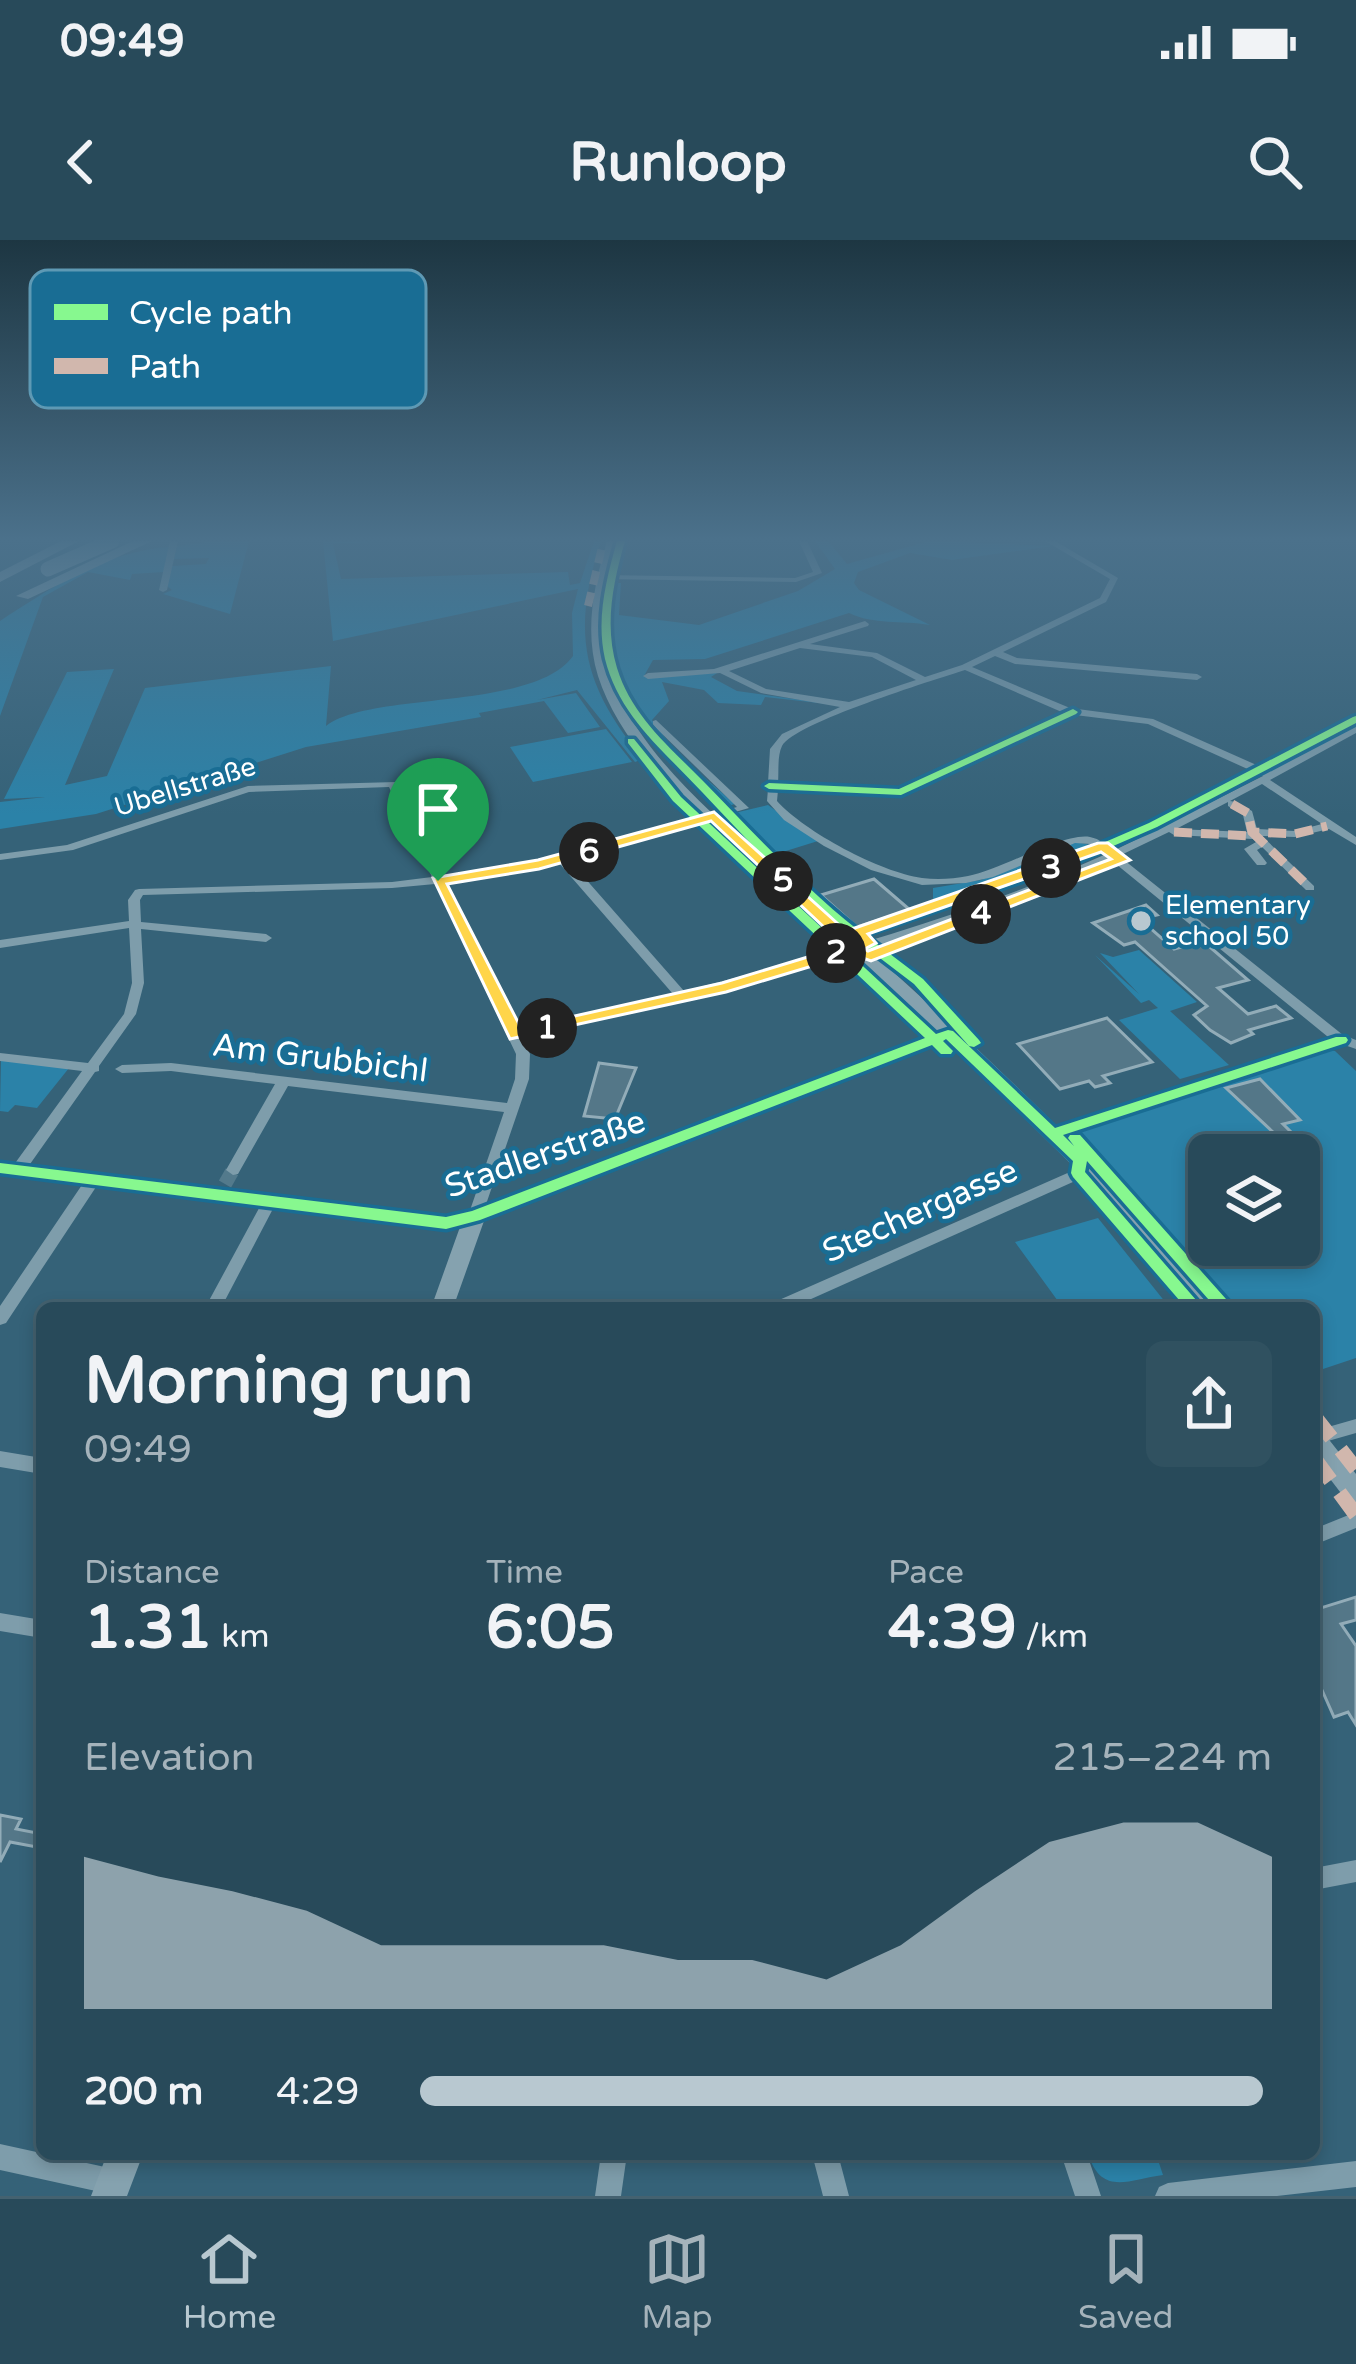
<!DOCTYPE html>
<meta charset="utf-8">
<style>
body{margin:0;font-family:"Varela Round",sans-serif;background:#305160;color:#f1f3f6;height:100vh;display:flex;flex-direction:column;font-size:45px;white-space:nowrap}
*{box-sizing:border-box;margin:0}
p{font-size:39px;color:#a5b3bb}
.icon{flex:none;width:66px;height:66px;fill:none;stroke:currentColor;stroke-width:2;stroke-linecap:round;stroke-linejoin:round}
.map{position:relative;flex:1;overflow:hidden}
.panel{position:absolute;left:36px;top:1062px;width:1284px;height:858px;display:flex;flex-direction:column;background:#284a5a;border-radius:18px;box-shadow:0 6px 18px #0003,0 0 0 3px #446270}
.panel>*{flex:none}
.controls{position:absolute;left:1188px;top:894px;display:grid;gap:24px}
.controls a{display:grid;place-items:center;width:132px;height:132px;border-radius:18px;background:#284a5a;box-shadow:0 6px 18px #0003,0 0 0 3px #446270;font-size:60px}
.pin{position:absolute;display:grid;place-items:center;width:102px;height:102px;color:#fff;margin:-123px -51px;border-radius:50% 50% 50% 0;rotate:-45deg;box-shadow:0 0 12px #0007}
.pin .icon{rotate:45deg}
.km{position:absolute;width:60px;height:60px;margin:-30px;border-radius:50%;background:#222;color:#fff;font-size:33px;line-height:60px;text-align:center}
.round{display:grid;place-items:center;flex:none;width:126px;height:126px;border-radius:18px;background:#305160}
.head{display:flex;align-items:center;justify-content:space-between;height:204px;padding:0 48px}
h1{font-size:66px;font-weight:800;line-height:90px}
.stats{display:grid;grid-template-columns:repeat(3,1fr);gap:18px;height:204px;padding:12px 48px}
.stats div{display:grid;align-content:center}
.stats b{font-size:60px;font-weight:800}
.stats small{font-size:33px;font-weight:400}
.stats p{font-size:33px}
.chart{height:336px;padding:24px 48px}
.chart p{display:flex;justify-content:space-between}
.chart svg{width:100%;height:216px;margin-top:12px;fill:#b8c8d0;opacity:.7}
ul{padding:0 48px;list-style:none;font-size:39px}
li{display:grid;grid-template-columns:192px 144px 1fr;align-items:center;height:90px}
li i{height:30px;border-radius:15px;background:#b8c8d0}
.status{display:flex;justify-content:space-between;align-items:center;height:84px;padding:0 60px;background:#284a5a;direction:ltr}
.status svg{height:33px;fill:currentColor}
header{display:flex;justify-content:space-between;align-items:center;height:156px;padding:0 48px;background:#284a5a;font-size:54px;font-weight:800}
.menu{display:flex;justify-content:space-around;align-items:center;height:168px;border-top:3px solid #446270;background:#284a5a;font-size:33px;color:#a5b3bb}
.menu a{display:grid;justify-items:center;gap:6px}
.menu .current{color:#b8c8d0}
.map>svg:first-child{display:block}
</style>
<div class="status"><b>09:49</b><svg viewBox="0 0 49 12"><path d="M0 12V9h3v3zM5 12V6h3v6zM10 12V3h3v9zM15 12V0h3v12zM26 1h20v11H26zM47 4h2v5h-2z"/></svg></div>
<header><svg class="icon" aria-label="back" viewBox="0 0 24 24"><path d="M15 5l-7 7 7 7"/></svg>Runloop<svg class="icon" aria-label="search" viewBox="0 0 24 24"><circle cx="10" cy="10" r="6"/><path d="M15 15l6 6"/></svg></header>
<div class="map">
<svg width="1356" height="1956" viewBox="0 0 1356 1956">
<rect width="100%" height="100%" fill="#356278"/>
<path fill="#2b82a8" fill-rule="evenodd" d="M215,301H249L230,374L163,354L172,350L167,346L172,326L206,324L209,318L174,319L177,306Z
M323,301H392L333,304L341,339L568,332L570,345L580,343L594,301H601C571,392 582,445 643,519L635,522L577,450L537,460L576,453L600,487L568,493L544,461L479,473L481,477L306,507L96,574L0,589V562L45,557L4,559L67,432L114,429L65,545L107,536L145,448L331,426L326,486C370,451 534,471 573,416L572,373L578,349L333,401Z
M815,301H828L847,324L929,301L1053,306L952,320L910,313L858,332L854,343L859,350L930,385C901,380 874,385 849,373L705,419L653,420L644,436L717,433L711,437L737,451L837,465L765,457L761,465L718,463L704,450L662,442L669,461L652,480L677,514L735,564L724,567C657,491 595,458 612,343H621L619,375L699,385L798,351L835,329Z
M169,307L164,332L132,334L130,340L88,332L43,357L0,476V381C52,347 106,311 169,307Z
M606,489L632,522L533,542L510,507Z
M768,565L818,601L773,615L730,574Z
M1076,602L1095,606L937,663L933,659V648L981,640Z
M1139,710L1197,762L1170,771L1229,825L1180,839L1119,780L1158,768L1149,760L1141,763L1095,715L1139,754L1100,713L1113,717Z
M1321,809L1335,811L1356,831V1118L1314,1132V1068H1232L1072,889ZM1209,915H1299V1005H1209Z
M1,819L69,828L37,868L15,865L8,872L0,871Z
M1098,978L1170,1068H1063L1015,1002Z
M1088,1914H1156L1163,1935C1127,1940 1102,1956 1088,1914Z"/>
<path fill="#547788" stroke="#92acb8" stroke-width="3" d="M874,639L910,670L857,687L821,655Z
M1146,665L1157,675L1140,679L1174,709L1203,701L1248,740L1218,748L1248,774L1276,766L1291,778L1249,790L1253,794L1231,803L1210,790L1194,775L1207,766L1135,702L1124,705L1093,683Z
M1107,778L1152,822L1103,836L1110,843L1095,847L1089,841L1060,849L1018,804Z
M599,823L636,828L615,879L584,876Z
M1260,839L1300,880L1283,884L1293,894L1289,907L1226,848Z
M1356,1357V1380L1341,1384L1356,1406V1485L1348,1472L1334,1477L1314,1432V1370Z
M0,1575L21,1579L16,1589L42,1594V1608L10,1602L0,1622Z"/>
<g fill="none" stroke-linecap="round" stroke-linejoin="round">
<path stroke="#537a8c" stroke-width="14" stroke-dasharray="14 8" stroke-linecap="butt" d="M225,944L233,930"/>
<path fill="#7e9dab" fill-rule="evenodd" d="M170,301H178L167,350L163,352L159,350Z
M799,301H807L822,333L796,342L602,339L598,337L602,335L795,338L813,332Z
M1045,301H1055L1118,338L1106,362L1003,412L1017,418L1197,434L1202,437L1197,440L1015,424L995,416L972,427L1070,468L1153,479L1270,531L1356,486V493L1270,540L1356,597V605L1329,589L1295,597L1262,596L1314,646V650H1306L1262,607L1257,610L1267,623L1265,625H1257L1244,609L1256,602L1253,599L1174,595L1169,592L1119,616L1343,795L1356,800V809L1333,801L1111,620C924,705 721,751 522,798L530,814L529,839L482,976L475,981L468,976L504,872L288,846L238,934L233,935L226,930L275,844L171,831L122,833L115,829L122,825L171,823L507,863L515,839L516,814L435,644L392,648L143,655L140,660L141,682L266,694L272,698L266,702L141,689L144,743L136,774L99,826V831L95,832L23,934H13L11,930L13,926L82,831L0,821V813L88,823L124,774L132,743L129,688L0,708V700L129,681L128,660L135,650L139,649L392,642L432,637L389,547L249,552L73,610L0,620V614L67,605L248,546L397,542L443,636L561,616L737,567L653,485V481L656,480L749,568L569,620L684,751C827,715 970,675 1104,615L1090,604L1075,603L993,637L966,643L922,645L871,630L824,606L784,580L767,561L768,549L764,546L768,543L770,509L782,494L840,467L761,453L720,433L648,439L643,436L648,433L714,429L865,381L869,384L868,386L810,404L877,413L925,437L962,425L1100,358L1110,339ZM800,408L872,417L916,440L849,462L766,449L729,431ZM965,430L1064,473L899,549L778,543C779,532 777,516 782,506C794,483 934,440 965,430ZM1075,475L1148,484L1263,536L1113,611C1105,604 1100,599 1090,597C1064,592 1001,630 968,636C953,639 937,640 922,638C880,632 805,592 777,561L778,550L905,554ZM1262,544L1322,584L1295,591L1257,589L1252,571L1236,562L1230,561ZM1228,562V566L1243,575L1247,592L1176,589ZM559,623L673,754L518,790L446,642Z
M1088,924L1093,925L1095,929L1093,933L791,1068H768L770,1064Z
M93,935L98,936L100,940L98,944L6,1083L0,1085V1066L88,936Z
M269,958L276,963L221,1068H205L264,959Z
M1356,1179V1193L1314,1205V1191Z
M0,1211L42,1218V1234L0,1227Z
M1356,1272V1288L1314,1305V1289Z
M0,1373L42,1380V1398L0,1391Z
M1356,1620V1642L1314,1650V1628Z
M0,1904L114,1929L123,1933L127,1942L123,1951L114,1955L0,1930Z
M601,1914H627L621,1956H595Z
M812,1914H838L849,1956H823Z
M1061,1914H1087L1101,1956H1075Z
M1356,1921V1947L1277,1956H1155L1159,1947L1168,1943Z"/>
<path fill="#85a2af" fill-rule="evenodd" d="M607,301H617C604,351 594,404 617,453C657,536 741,598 809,657C914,749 1018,844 1114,944C1150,982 1194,1023 1221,1068H1197L1071,924L946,801L484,981L453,1068H431L460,987L446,991L0,935V921L446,975L471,969L936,792C892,750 847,708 802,668C733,606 627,527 598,436C584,391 594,345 607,301Z
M1314,1189L1323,1192L1356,1234V1264L1347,1261L1314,1218Z
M107,1914H143L127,1956H91Z"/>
<path fill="#8ba6b3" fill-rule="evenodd" d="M61,301H79L0,342V332Z
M133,301H152L28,359L16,356Z"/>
<path stroke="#8ba6b3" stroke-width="15" d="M48,329L112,301"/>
<path stroke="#d1b7ad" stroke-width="8" stroke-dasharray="14 8" stroke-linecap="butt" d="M588,366L602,307"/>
<path stroke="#d1b7ad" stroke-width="9" stroke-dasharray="18 9" stroke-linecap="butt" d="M1232,564L1248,573L1252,592L1295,594L1327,586
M1174,592L1252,596
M1252,592L1310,648"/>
<path stroke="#d1b7ad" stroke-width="15" stroke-dasharray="28 15" stroke-linecap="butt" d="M1314,1176L1356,1229
M1314,1218L1356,1275"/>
<defs>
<path id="cycleway" d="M617,301H625C613,343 604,385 617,428C632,477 671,508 705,543C755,594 802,646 858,690L1066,619L1149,583L1353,477L1356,476V483L1157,587L1074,623L865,695L923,739L979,800L981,803L974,807L969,806L914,744L855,699L842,701V695L848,693C795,651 748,601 702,552C664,511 619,476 605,419C596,379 606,340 617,301Z
M1073,469L1078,472L1076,474L901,555L769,549L764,546L769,543L899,549Z
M628,499H634L681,557L936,794L948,790L953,791L1055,888L1336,797H1346L1348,800L1346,803L1063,895L1074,906L1068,898L1070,895H1080L1234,1068H1216L1087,921L1085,932L1203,1068H1186L1073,937L1071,933L1073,921L946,799L943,801L953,811L951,814H941L932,805L480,980L446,989L0,933V923L446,977L472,971L925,798L673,561L628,503Z"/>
</defs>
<use href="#cycleway" stroke="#196d94" stroke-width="7"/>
<use href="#cycleway" fill="#87f88f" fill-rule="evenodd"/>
</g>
<linearGradient id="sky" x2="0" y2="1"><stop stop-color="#1d3642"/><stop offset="0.52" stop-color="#4b718b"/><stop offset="1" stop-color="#4b718b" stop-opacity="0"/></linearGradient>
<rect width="1356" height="575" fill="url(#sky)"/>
<path fill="#ffd54a" stroke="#fff" stroke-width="3" fill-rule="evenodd" d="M714,572L857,701L852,689L1098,603H1108L1130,620L871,721L852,714L726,752L510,799L433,638L538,620ZM711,581L844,706L722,743L521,788L447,644L539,629ZM1101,612L1111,619L868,711L865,709L876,703L868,694Z"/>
<circle fill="#b8c8d0" stroke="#196d94" stroke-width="4.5" cx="1141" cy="681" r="12"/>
<g text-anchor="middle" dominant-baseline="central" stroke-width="9" stroke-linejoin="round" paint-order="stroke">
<g font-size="27" fill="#fff" stroke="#196d94">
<text transform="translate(185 547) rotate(-17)">Ubellstraße</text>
</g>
<g font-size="27" fill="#fff" stroke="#196d94" text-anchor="start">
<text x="1165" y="665">Elementary<tspan x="1165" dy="31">school 50</tspan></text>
</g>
<g font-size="33" fill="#fff" stroke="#196d94">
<text transform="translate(320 818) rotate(7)">Am Grubbichl</text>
<text transform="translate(545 914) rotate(-19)">Stadlerstraße</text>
<text transform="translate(920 971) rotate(-24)">Stechergasse</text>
</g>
</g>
<rect x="30" y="30" width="396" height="138" rx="18" fill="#196d94" stroke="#5e99b4" stroke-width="3"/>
<rect x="54" y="64" width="54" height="16" fill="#87f88f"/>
<rect x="54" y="118" width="54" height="16" fill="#d1b7ad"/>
<g font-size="33" fill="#fff">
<text x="129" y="84">Cycle path</text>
<text x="129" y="138">Path</text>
</g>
</svg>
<div class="controls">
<a><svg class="icon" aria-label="layers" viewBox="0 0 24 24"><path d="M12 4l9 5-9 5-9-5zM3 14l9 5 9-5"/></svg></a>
</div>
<div class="pin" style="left:438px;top:641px;background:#1e9e55"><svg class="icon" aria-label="arrive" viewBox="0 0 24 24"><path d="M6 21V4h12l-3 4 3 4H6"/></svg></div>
<b class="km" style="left:547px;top:788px">1</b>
<b class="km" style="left:836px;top:713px">2</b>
<b class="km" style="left:1051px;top:628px">3</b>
<b class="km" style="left:981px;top:674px">4</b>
<b class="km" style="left:783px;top:641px">5</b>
<b class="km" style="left:589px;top:612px">6</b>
<section class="panel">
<div class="head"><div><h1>Morning run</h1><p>09:49</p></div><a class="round"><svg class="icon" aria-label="share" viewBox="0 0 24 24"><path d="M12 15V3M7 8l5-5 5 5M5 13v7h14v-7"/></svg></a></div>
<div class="stats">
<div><p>Distance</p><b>1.31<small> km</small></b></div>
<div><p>Time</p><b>6:05</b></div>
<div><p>Pace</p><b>4:39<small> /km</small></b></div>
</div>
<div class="chart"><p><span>Elevation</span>215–224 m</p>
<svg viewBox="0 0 160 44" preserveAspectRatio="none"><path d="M0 44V13L10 17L20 20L30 24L40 31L50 31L60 31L70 31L80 34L90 34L100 38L110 31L120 20L130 10L140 6L150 6L160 13V44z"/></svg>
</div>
<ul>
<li><b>200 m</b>4:29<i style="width:99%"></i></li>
</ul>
</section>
</div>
<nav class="menu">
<a class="current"><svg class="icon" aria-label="home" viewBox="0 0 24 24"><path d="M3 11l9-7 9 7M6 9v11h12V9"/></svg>Home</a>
<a><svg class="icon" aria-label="map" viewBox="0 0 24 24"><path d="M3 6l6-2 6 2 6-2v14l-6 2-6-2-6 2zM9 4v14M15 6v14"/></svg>Map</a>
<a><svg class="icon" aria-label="saved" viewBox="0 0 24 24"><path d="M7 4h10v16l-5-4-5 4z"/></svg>Saved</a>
</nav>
